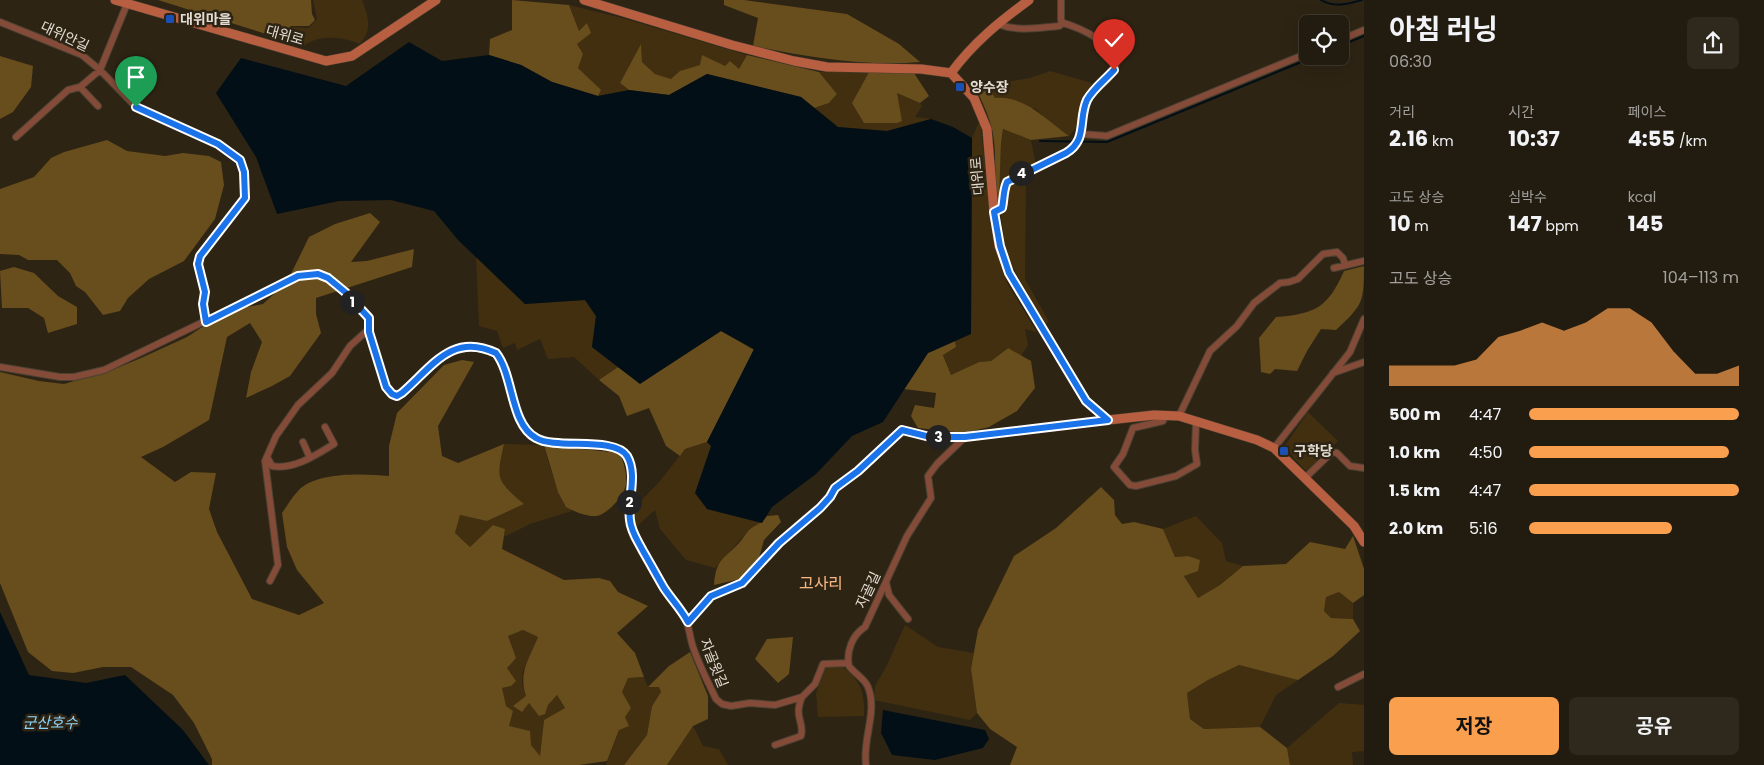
<!DOCTYPE html>
<html lang="ko">
<meta charset="utf-8">
<style>
body{margin:0;font-family:Poppins,"Noto Sans KR",sans-serif;background:#2e281d;color:#f1f3f6;height:100vh;display:flex;flex-direction:column;font-size:19px;white-space:nowrap}
*{box-sizing:border-box;margin:0}
p{font-size:16px;color:#a2a19e}
.icon{flex:none;width:28px;height:28px;fill:none;stroke:currentColor;stroke-width:2;stroke-linecap:round;stroke-linejoin:round}
.map{position:relative;flex:1;overflow:hidden}
.sheet{display:flex;flex-direction:column;background:#221b0f;width:400px}
.sheet>*{flex:none}
.fabs{position:absolute;left:1299px;top:15px;display:grid;gap:10px}
.fabs a{display:grid;place-items:center;width:50px;height:50px;border-radius:8px;background:#221b0f;box-shadow:0 5px 20px #0002,0 0 0 1px #3f392f;font-size:25px}
.pin{position:absolute;display:grid;place-items:center;width:42px;height:42px;color:#fff;margin:-51px -21px;border-radius:50% 50% 50% 0;rotate:-45deg;box-shadow:0 0 5px #0007}
.pin .icon{rotate:45deg}
.km{position:absolute;width:25px;height:25px;margin:-12px;border-radius:50%;background:#222;color:#fff;font-size:14px;line-height:25px;text-align:center}
.round{display:grid;place-items:center;flex:none;width:52px;height:52px;border-radius:8px;background:#2e281d}
.overview{display:flex;align-items:center;justify-content:space-between;height:85px;padding:0 25px}
h1{font-size:28px;font-weight:700;line-height:38px}
.stats{display:grid;grid-template-columns:repeat(3,1fr);gap:8px;height:85px;padding:5px 25px}
.stats div{display:grid;align-content:center}
.stats b{font-size:21px;font-weight:700}
.stats small{font-size:14px;font-weight:400}
.stats p{font-size:14px}
.chart{height:140px;padding:10px 25px}
.chart p{display:flex;justify-content:space-between}
.chart svg{width:100%;height:90px;margin-top:5px;fill:#fa9f4e;opacity:.7}
.action{display:flex;gap:10px;margin-top:auto;padding:10px 25px}
.action a{flex:1;height:58px;border-radius:8px;background:#fa9f4e;color:#111;font-size:20px;font-weight:700;line-height:58px;text-align:center}
.action a+a{background:#2e281d;color:#f1f3f6}
ul{padding:0 25px;list-style:none;font-size:16px}
li{display:grid;grid-template-columns:80px 60px 1fr;align-items:center;height:38px}
li i{height:12px;border-radius:6px;background:#fa9f4e}
main{display:flex;flex:1;min-height:0}
.map>svg:first-child{display:block}
</style>
<main>
<div class="map">
<svg width="1364" height="765" viewBox="0 0 1364 765">
<rect width="100%" height="100%" fill="#2e2414"/>
<path fill="#412f10" d="M313,0H362C369,17 372,30 360,44C344,37 318,34 304,46L286,39L291,27L309,28L317,19Z
M569,5L626,19L747,55L739,70C715,64 691,62 671,79L655,74L642,62L641,45L620,83L629,90L598,96L600,90L578,68L576,44L579,31Z
M1050,71L1092,83L1078,126L1069,136L1050,123L1036,109L995,99L987,85L1030,78Z
M819,72H869L852,103L902,121L896,92L920,103L922,106L915,117L931,119L887,131L838,127L814,108L829,103L837,94Z
M980,120L992,230L1007,283L1037,332L1025,329L1028,345L1021,356L1007,348L991,361L979,362L951,375L943,354L956,347L955,341L971,333L972,138Z
M1003,129L1031,140L1037,171L1026,180L1025,279L1049,322L1044,325L1006,254L999,201L1001,143Z
M476,256L525,304L585,300L596,316L592,347L618,367L599,380L574,357L548,359L540,339L517,350L515,343L503,348L497,331L479,326Z
M1308,412L1338,441L1306,471L1284,447Z
M707,442L711,446L707,509L762,523L749,530L715,568L686,560L660,529L655,510L636,527L634,508L660,481L685,449Z
M504,444L544,445C548,461 559,502 572,511L530,524L504,537L505,529L493,525L470,547L455,533L460,515L487,521L524,504L503,487L498,470Z
M1196,516L1222,543L1226,561L1243,566L1220,585L1198,598L1184,575L1188,556L1175,557L1163,529Z
M1339,592L1353,603V619L1330,618L1324,611L1326,597Z
M905,625L938,647L974,653L971,669L977,713L970,720L874,700L875,686L886,667Z
M523,630L538,637L523,672L522,683L528,703L548,705L557,695L565,709L544,720L540,757L531,745L508,726L502,688L511,686L507,668L508,636Z
M838,663C860,680 865,689 864,716L818,717L816,693L826,667Z
M1239,665L1298,680L1276,695L1260,727L1204,729L1190,719L1187,693L1208,680Z
M644,677L648,687H659L661,692L652,706L647,735L624,765H606L624,717L631,708L621,692L628,678Z
M1339,703L1364,705V751L1352,752L1353,765H1290L1287,748Z
M693,726L703,746L719,749L728,765H667Z"/>
<path fill="#684d1d" fill-rule="evenodd" d="M158,0H311L312,14L315,20L309,26H291L279,38Z
M512,0L569,5L579,31L587,23L591,33L577,44L583,54L578,68L601,90L598,96L552,82L521,65L489,55L490,39L512,30Z
M724,0H744L847,14L899,44L920,62C864,67 808,57 753,46L758,18L724,5Z
M641,44L642,62L655,74L671,79L680,71L700,65L702,55L725,66L730,61L739,69L747,55L819,72L837,94L829,103L814,108L801,97L707,74L669,95L629,90L620,83Z
M0,56L33,66L31,87L13,112L0,119Z
M869,72L914,73L929,96L920,103L897,93L902,121L897,123H864L852,103Z
M987,85L995,98C1025,95 1046,120 1069,136L1031,140L1003,129L1001,143L999,201C993,179 997,156 993,134C990,118 983,103 976,89Z
M107,140L127,151L165,156L183,153L209,156L221,162L224,185L215,219L184,261L149,279L128,298L120,311L103,315L85,292L76,286L70,273L57,260H28L19,255L0,254V189L34,177L51,158L64,152Z
M370,213L380,222L351,262L367,261L414,249L412,267L316,298V314L321,333L290,376L272,386L246,398L251,372L262,342L250,323L227,337L209,420L163,447L141,457L175,482L191,472L216,473L209,509L217,532L252,599L299,615L324,603L297,570L287,547L282,513C287,506 292,497 298,491C316,471 364,474 389,476V446L397,413L444,365L462,360L474,362L438,426L442,456L458,463L504,444C496,480 496,480 524,504L487,521L460,515L455,533L470,547L493,525L505,529L502,549L564,580L599,578L610,581L618,592L648,606L617,633L635,653L644,677L628,678L622,692L631,708L625,717L629,726L619,730L607,761L579,765H212V759L194,723L173,695L131,667H103L73,673L52,671L28,652L0,583V372L39,381L64,384L112,370L141,358L187,337L210,322L242,308L263,304L287,282L309,237L335,224ZM523,630L538,637C529,659 518,673 526,696L513,706L522,712L529,703L539,716L545,714L548,705L557,695L565,708L544,720L540,756L531,745L530,731L509,726L513,711L506,706L502,688L511,686L516,681L507,668L516,658L508,636Z
M1364,266C1364,302 1363,305 1336,330L1321,329L1307,351L1297,371L1275,369L1270,374L1261,372L1259,338L1276,317C1316,314 1328,307 1344,271Z
M14,267L34,273L58,296L77,307V324L48,333L44,318L28,308H2L0,271Z
M721,331L754,350L707,442L685,449L680,456L666,446L649,408L627,416L619,396L599,380L618,367L640,383Z
M955,341L956,347L943,355L951,375L979,362L991,361L1008,348L1031,361L1035,388L1017,411L989,427L964,433L918,428L911,416L915,405L934,408L936,393L904,389L928,353Z
M544,445L620,453C624,464 627,472 626,484C625,495 607,515 596,516C587,517 573,511 566,507L558,492Z
M1101,487L1114,500L1115,515L1122,524L1134,522L1163,529L1175,557L1188,556L1200,560L1198,571L1184,576L1198,598L1220,585L1243,566L1286,564L1310,542L1345,549L1353,536L1364,569V595L1353,603L1339,592L1326,597L1324,611L1331,618L1353,619L1360,631L1333,656L1298,680L1239,665L1208,680L1187,693L1190,719L1204,729L1260,727L1287,748L1290,765H1010L1017,747L990,729L977,713L971,669L978,630L1014,556L1056,528Z
M778,515L781,522L764,540L759,558L740,579L714,585C716,559 723,560 739,543C743,539 745,534 749,530C755,525 762,523 767,516Z
M793,637L789,674L778,683L755,659L767,639Z
M690,652L708,696V719L693,726L667,765H624L647,735L652,706L661,692L659,687H648L669,666Z"/>
<path fill="#030f16" d="M409,42L442,61L489,55L521,65L552,82L598,96L629,90L669,95L707,74L801,97L838,127L887,131L931,119L953,127L972,138L971,334L928,353L883,422L852,436L816,474L772,507L762,523L707,509L695,493L711,446L707,442L754,349L721,331L640,384L592,347L596,316L585,300L525,304L458,240L434,211L391,200L339,201L277,214L256,157L216,93L241,58L346,86Z
M0,612L29,675L86,683L125,675L183,730L209,765H0Z
M883,710L985,730L989,739L983,748L935,760L892,755L881,733Z"/>
<g fill="none" stroke-linecap="round" stroke-linejoin="round">
<path stroke="#030f16" stroke-width="2" d="M1321,0C1334,8 1348,4 1362,0
M1340,46L1364,36
M1040,141L1107,142L1316,56"/>
<defs>
<path id="street" d="M0,22L82,55L100,70L136,107L218,144L240,159L244,171L245,198L200,256L198,264L205,291L203,304L205,321
M997,24C1019,32 1037,28 1059,26L1063,23
M1340,40L1364,30
M80,87L98,106
M1082,134L1107,136L1308,53
M16,137L68,90L80,87L100,70L127,4
M994,212L1001,208C1004,199 1003,191 1007,182L1066,153C1088,141 1079,121 1086,103C1092,89 1108,83 1114,70C1125,47 1079,27 1063,23L1061,20V0
M1334,268L1364,261
M0,367L60,377H74L104,370L298,276L318,274L328,278L345,292L352,302L369,318V332L386,387L392,395L397,396L402,393C426,372 445,341 481,348C490,350 496,352 501,360C511,381 512,408 524,428C544,457 611,432 626,456C639,475 625,508 632,531C635,542 658,580 666,590C671,597 678,603 682,611C689,622 689,635 693,647C699,665 708,682 716,699L722,704L731,706L750,703L775,705L802,697L815,684L823,664L848,663
M1333,373L1364,362
M1165,416L1163,421L1133,428L1123,454L1114,467L1130,485L1136,486L1176,476L1197,464L1195,450L1196,422
M1179,416L1210,351L1237,326L1254,303L1280,283L1289,282L1298,279L1323,254L1337,252L1343,258L1345,265
M303,442L310,458
M1274,448L1350,352L1364,319
M267,457L272,466C294,470 316,455 334,444L325,427
M1306,477L1332,452L1337,453L1350,466L1364,468
M270,581L278,565L265,461L276,436L298,405L332,373L350,346L370,328
M886,582L889,595L908,619
M688,622L711,596L742,583L779,543L820,508L830,497L835,488L858,471L902,430L930,437H965L1108,420
M1338,687L1364,674
M775,745L801,736C805,722 793,718 802,697
M866,765C862,739 878,712 868,687C865,679 854,673 849,666C846,652 852,635 865,627L907,536L931,498L928,476L937,464L965,437"/>
<path id="secondary" d="M115,0L326,61L352,56L436,0
M584,0L732,45L794,61L827,67L921,69L951,73L974,98L987,129L994,212L999,246L1009,273L1086,401L1108,420L1154,415L1179,416L1257,440L1274,448L1354,526L1364,542
M951,73C973,43 999,22 1029,0"/>
</defs>
<use href="#street" stroke="#4b4132" stroke-width="8"/>
<use href="#secondary" stroke="#4b4132" stroke-width="10"/>
<use href="#street" stroke="#844b39" stroke-width="6"/>
<use href="#secondary" stroke="#b85e41" stroke-width="9"/>
</g>
<g fill="none" stroke-linecap="round" stroke-linejoin="round">
<defs>
<path id="route" d="M136,107L218,144L240,160L244,172L245,198L200,256L198,264L205,292L203,304L206,322L298,276L318,274L328,278L345,292L369,318V332L386,387L392,394L397,396L402,393C432,367 452,332 496,353C514,376 510,424 536,438C556,450 614,436 627,456C638,475 627,500 630,520C631,532 638,541 643,551C650,563 657,576 664,588C672,600 681,609 688,622L711,596L742,583L779,543L820,508L830,497L835,488L858,471L902,430L930,437H965L1108,420L1086,401L1009,273L1000,246L994,212L1002,208C1004,199 1003,191 1007,182L1066,153C1088,140 1078,119 1087,100C1093,89 1105,80 1114,70"/>
</defs>
<use href="#route" stroke="#fff" stroke-width="10"/>
<use href="#route" stroke="#1a73e8" stroke-width="6"/>
</g>
<g fill="#1a4fb4" stroke="#2e2414" stroke-width="2">
<rect x="165" y="14" width="10" height="10" rx="2.5"/>
<rect x="955" y="82" width="10" height="10" rx="2.5"/>
<rect x="1279" y="446" width="10" height="10" rx="2.5"/>
</g>
<g text-anchor="middle" dominant-baseline="central" stroke-width="5" stroke-linejoin="round" paint-order="stroke">
<g font-size="14" font-weight="bold" fill="#e3dcd2" stroke="#2e2414" text-anchor="start">
<text x="180" y="19">대위마을</text>
<text x="970" y="87">양수장</text>
<text x="1294" y="451">구학당</text>
</g>
<g font-size="14" fill="#e3dcd2" stroke="#2e2414">
<text transform="translate(285 35) rotate(16)">대위로</text>
<text transform="translate(65 36) rotate(25)">대위안길</text>
<text transform="translate(977 176) rotate(-95)">대위로</text>
<text transform="translate(868 590) rotate(-65)">자골길</text>
<text transform="translate(714 663) rotate(68)">자골윗길</text>
</g>
<g font-size="15" font-style="italic" fill="#8bd4fb" stroke="#2e2414">
<text x="50" y="722">군산호수</text>
</g>
<g font-size="16" fill="#f7b884" stroke="#2e2414">
<text x="821" y="583">고사리</text>
</g>
</g>
</svg>
<div class="fabs">
<a><svg class="icon" aria-label="locate" viewBox="0 0 24 24"><circle cx="12" cy="12" r="6"/><path d="M12 2v4M12 18v4M2 12h4M18 12h4"/></svg></a>
</div>
<div class="pin" style="left:136px;top:107px;background:#1e9e55"><svg class="icon" aria-label="arrive" viewBox="0 0 24 24"><path d="M6 21V4h12l-3 4 3 4H6"/></svg></div>
<div class="pin" style="left:1114px;top:70px;background:#d93025"><svg class="icon" aria-label="check" viewBox="0 0 24 24"><path d="M5 12l5 5 9-10"/></svg></div>
<b class="km" style="left:352px;top:302px">1</b>
<b class="km" style="left:629px;top:502px">2</b>
<b class="km" style="left:938px;top:437px">3</b>
<b class="km" style="left:1021px;top:173px">4</b>
</div>
<section class="sheet">
<div class="overview"><div><h1>아침 러닝</h1><p>06:30</p></div><a class="round"><svg class="icon" aria-label="share" viewBox="0 0 24 24"><path d="M12 15V3M7 8l5-5 5 5M5 13v7h14v-7"/></svg></a></div>
<div class="stats">
<div><p>거리</p><b>2.16<small> km</small></b></div>
<div><p>시간</p><b>10:37</b></div>
<div><p>페이스</p><b>4:55<small> /km</small></b></div>
</div>
<div class="stats">
<div><p>고도 상승</p><b>10<small> m</small></b></div>
<div><p>심박수</p><b>147<small> bpm</small></b></div>
<div><p>kcal</p><b>145</b></div>
</div>
<div class="chart"><p><span>고도 상승</span>104–113 m</p>
<svg viewBox="0 0 160 44" preserveAspectRatio="none"><path d="M0 44V34L10 34L20 34L30 34L40 31L50 20L60 17L70 13L80 17L90 13L100 6L110 6L120 13L130 27L140 38L150 38L160 34V44z"/></svg>
</div>
<ul>
<li><b>500 m</b>4:47<i style="width:100%"></i></li>
<li><b>1.0 km</b>4:50<i style="width:95%"></i></li>
<li><b>1.5 km</b>4:47<i style="width:100%"></i></li>
<li><b>2.0 km</b>5:16<i style="width:68%"></i></li>
</ul>
<div class="action"><a>저장</a><a>공유</a></div>
</section>
</main>
